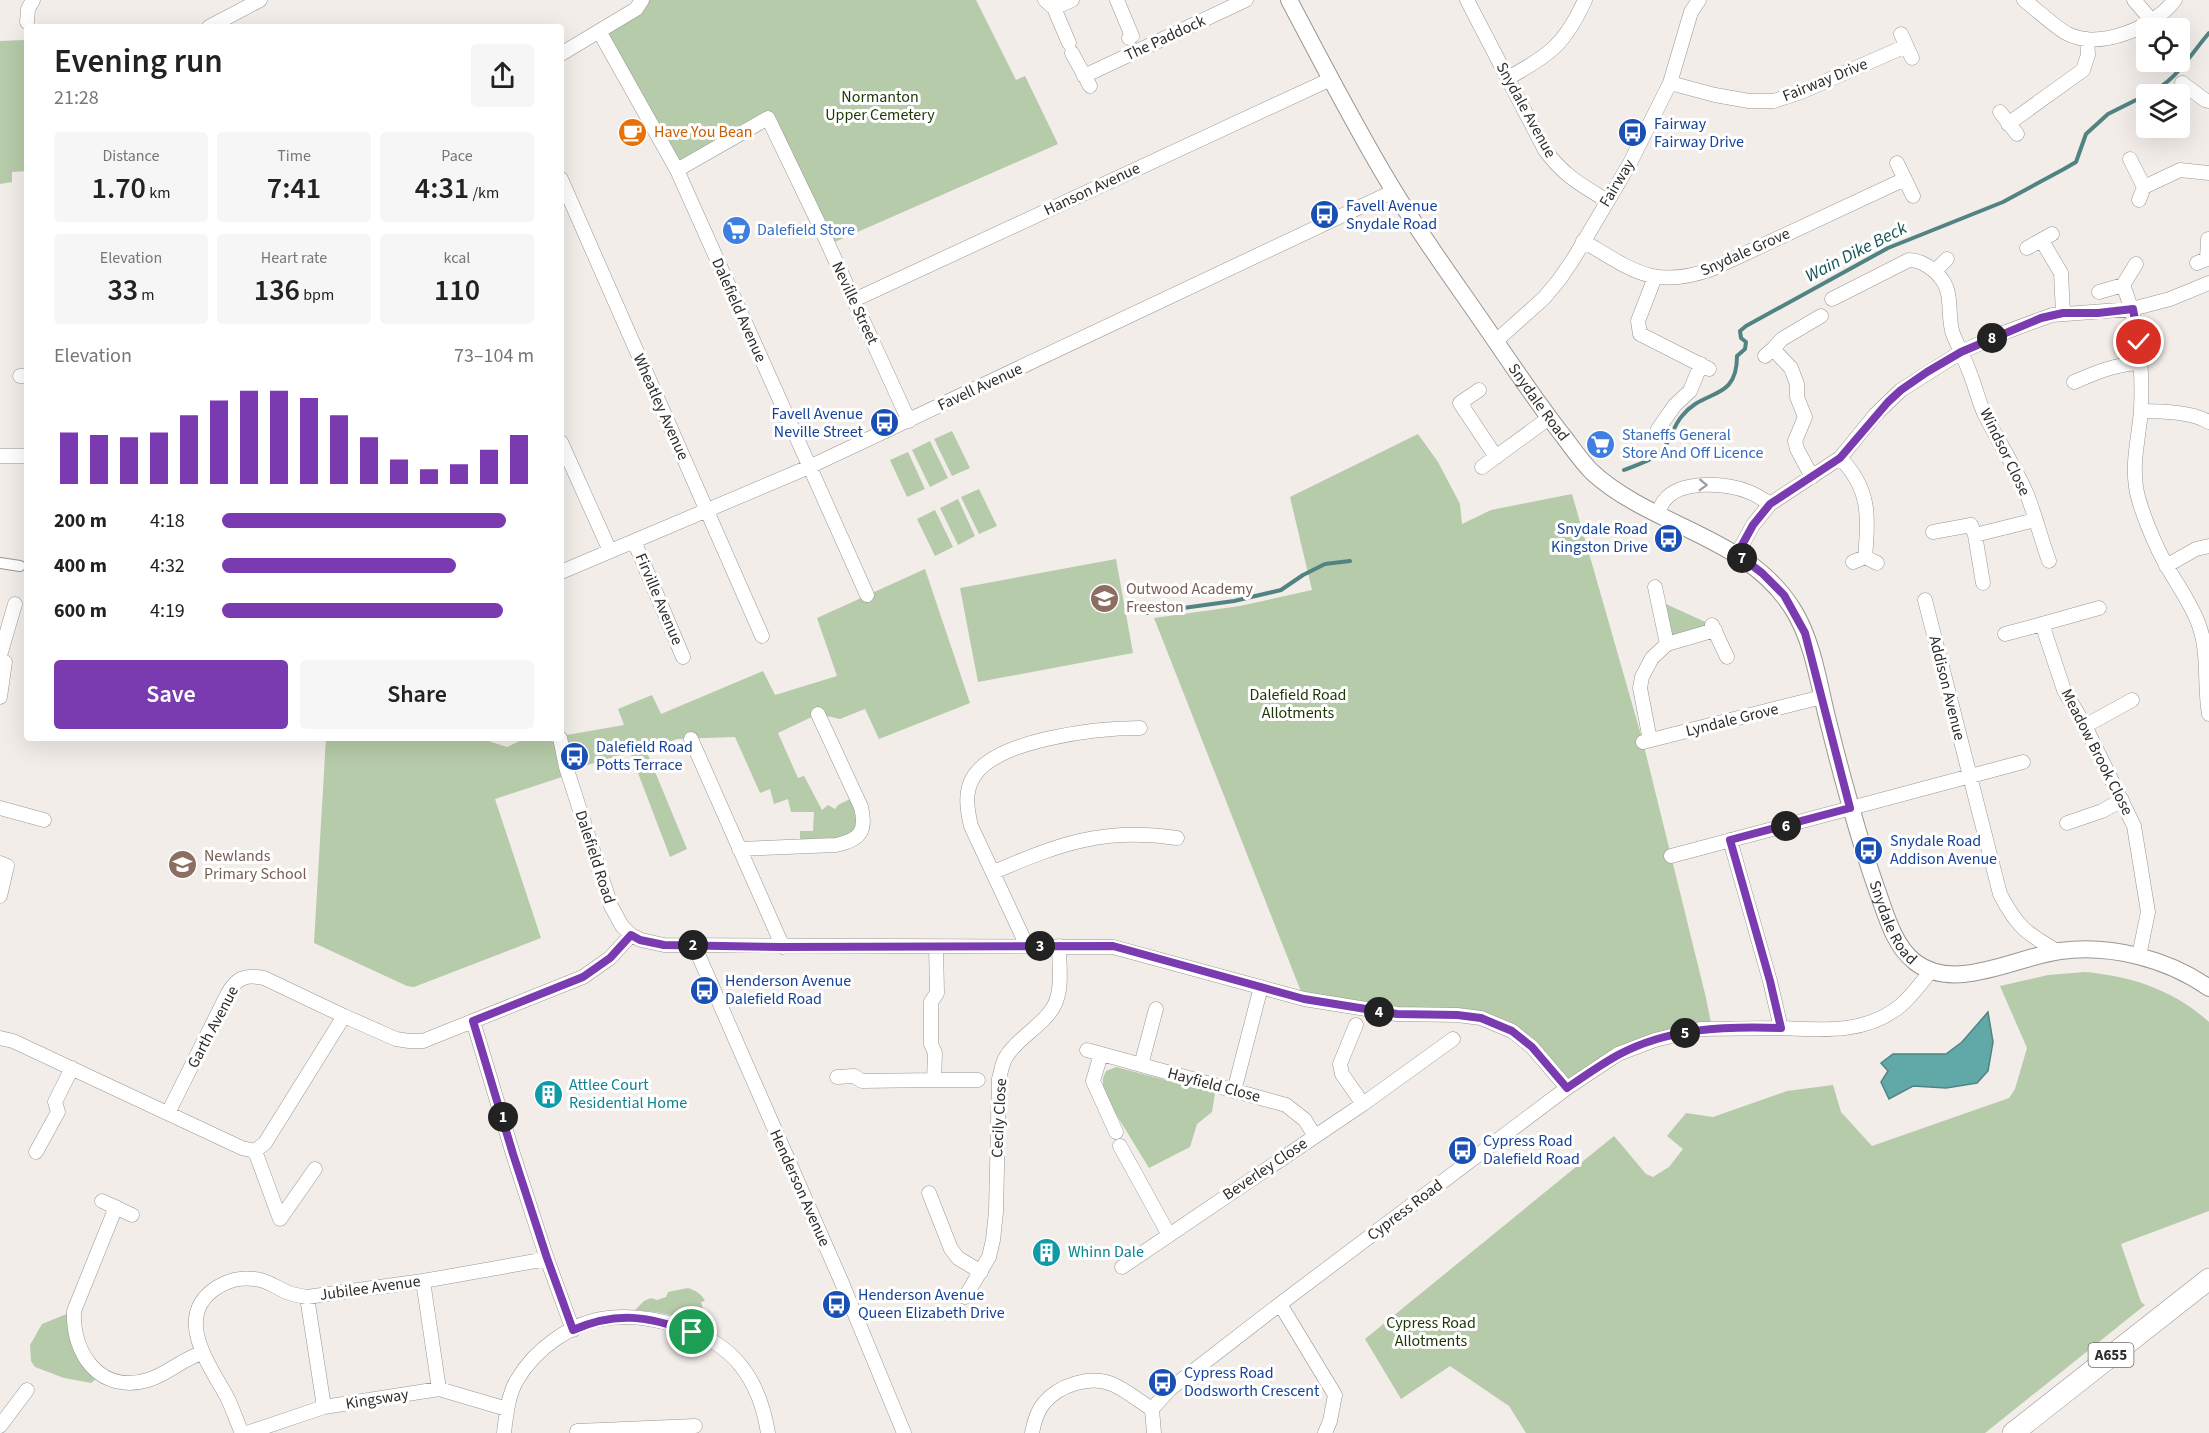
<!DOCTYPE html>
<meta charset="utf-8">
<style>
body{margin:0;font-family:"Source Sans 3",sans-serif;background:#f6f6f6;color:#222;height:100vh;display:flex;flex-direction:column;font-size:22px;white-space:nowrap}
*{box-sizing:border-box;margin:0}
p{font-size:20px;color:#767676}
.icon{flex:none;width:33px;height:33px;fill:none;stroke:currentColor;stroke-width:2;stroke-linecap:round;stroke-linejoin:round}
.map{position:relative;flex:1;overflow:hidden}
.details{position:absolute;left:24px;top:24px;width:540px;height:717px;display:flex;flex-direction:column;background:#fff;border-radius:6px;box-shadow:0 6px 24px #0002}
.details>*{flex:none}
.tools{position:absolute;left:2136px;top:18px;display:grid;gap:12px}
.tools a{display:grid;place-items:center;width:54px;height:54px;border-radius:6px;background:#fff;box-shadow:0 6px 24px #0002;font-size:30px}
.pin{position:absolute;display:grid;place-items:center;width:51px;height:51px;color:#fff;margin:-26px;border:3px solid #fff;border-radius:50%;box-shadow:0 2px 6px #0007}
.km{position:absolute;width:30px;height:30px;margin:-15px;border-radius:50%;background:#222;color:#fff;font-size:16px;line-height:30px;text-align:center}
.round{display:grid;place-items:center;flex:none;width:63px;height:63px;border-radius:6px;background:#f6f6f6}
.summary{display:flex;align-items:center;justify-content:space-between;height:102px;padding:0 30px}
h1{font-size:33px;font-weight:600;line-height:45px}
.stats{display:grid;grid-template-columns:repeat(3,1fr);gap:9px;height:102px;padding:6px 30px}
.stats div{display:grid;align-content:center;border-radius:6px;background:#f6f6f6;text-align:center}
.stats b{font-size:30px;font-weight:600}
.stats small{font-size:16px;font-weight:400}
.stats p{font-size:16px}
.chart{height:168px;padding:12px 30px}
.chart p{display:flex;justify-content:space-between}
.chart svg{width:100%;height:108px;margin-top:6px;stroke:#7a3bb1;stroke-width:6}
.cta{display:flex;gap:12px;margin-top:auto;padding:12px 30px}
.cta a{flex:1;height:69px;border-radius:6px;background:#7a3bb1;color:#fff;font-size:24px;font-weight:600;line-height:69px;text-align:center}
.cta a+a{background:#f6f6f6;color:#222}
ul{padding:0 30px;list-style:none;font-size:20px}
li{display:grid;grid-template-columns:96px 72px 1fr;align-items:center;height:45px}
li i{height:15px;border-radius:8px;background:#7a3bb1}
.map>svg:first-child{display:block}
</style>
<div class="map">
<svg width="2209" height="1433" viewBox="0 0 2209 1433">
<rect width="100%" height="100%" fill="#f2ede9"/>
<path fill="#b6cba9" d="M642,0H976L1016,80L1025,76L1058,144L828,245L768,119L677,170L599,31Z
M24,40L27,77V171L12,172V182L0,184V201V41Z
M952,431L970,468L952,476L934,439Z
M1418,434L1438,462L1460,504L1462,524L1491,510L1572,494L1643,742L1706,998L1712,1028L1655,1040L1567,1088L1532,1047L1481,1018L1304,999L1154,618L1240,606L1312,590L1290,497Z
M930,441L948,478L930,487L912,450Z
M908,452L925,489L907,497L890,460Z
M979,489L997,526L979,534L961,497Z
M958,499L975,536L958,545L940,508Z
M935,510L953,547L935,556L917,519Z
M1116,559L1133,653L978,682L960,588Z
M925,569L970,703L879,739L865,709L840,719L818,714L778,733L798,778L804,776L822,810L828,805L835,809L838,805L856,796L858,836L800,846V831H813L814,812H791L788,799L774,804L770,789L760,793L735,737L677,739L646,750L687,849L670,857L630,752L568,771V775L495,799L541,938L414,987L407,986L314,943L326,738H479L507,747L526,738H561V736L624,725L618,709L652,695L661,714L763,671L775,695L837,676L817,618Z
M1657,600L1712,625L1667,644Z
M2085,972C2131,976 2174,990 2209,1022V1211L2121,1244L2141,1302L2145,1305L1985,1433H1526L1509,1406L1450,1366L1401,1399L1365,1339L1614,1136L1646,1174L1653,1177L1669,1167L1683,1149L1667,1136L1686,1113L1713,1117L1787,1091L1833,1085L1841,1112L1872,1146L2009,1098L2015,1089L2027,1048L2000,986L2048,975Z
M1116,1067L1215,1093L1212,1112L1197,1124L1190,1147L1149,1168L1103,1093V1078L1106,1071Z
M688,1288C696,1291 701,1293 705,1301L701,1302L705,1316L710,1320L711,1328C683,1317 664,1312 635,1310L644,1301L651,1298L657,1300L666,1297L668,1292Z
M74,1311V1326L101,1375L91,1383L64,1378L35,1367L31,1361L30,1345L42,1324Z"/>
<path fill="#61a8a8" stroke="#528383" stroke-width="1.5" d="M1988,1012L1993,1042L1988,1071L1977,1083L1946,1088L1913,1086L1889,1099L1881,1082L1888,1071L1881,1063L1893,1054H1946L1962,1042Z"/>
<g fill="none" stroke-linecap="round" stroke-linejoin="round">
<path stroke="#528383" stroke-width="4" d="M2147,94C2175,83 2190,55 2209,33
M1624,470C1636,465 1657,459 1664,448C1671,438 1674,425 1682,416C1704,388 1737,402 1737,356L1745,349L1746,342L1741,338L1740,331L1746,326L1888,248L2003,202L2064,169L2076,162L2086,134L2108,114L2146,95
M1147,613L1234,601L1281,590L1303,575L1325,564L1350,561"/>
<defs>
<path id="pedestrian" d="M0,563L20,566"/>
<path id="minor" d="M1045,0L1054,8L1069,43
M1117,0L1132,36L1129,38
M1467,0L1545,150C1563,175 1581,185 1606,200
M2024,0C2035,8 2057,29 2068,34C2101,50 2154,27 2175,0
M2134,0L2152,21
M1054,8L1072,0
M27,22L28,9L33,0
M209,27L260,0
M599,31L677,170L867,595
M1901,34L1912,58
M1072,53L1090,86
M561,54L636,9L642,0
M1084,76L1246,0
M1508,78C1550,55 1565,44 1585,0
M1670,83L1715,95L1749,101H1774L1801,92L1906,46
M2182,83L2205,100L2209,101
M2000,112L2017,134
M2008,124L2083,70L2088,55L2087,39
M2130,159L2144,187L2139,200
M1897,163L1913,196
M677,170L768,118L817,220L909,421
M561,179L762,636
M2144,187L2180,170L2209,173
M1583,241C1632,270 1654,290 1712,269L1905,179
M2042,241L2061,273L2063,313
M2027,248L2052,234
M2197,263L2207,259L2208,239
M1935,271L1947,259
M1655,277L1638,321L1640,334L1709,369
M2123,285C2139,325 2143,367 2141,410C2139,437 2132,461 2136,487C2139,508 2157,550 2168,568C2179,588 2193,606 2200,628C2209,656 2204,686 2209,714
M2099,292L2123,285L2136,264
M1832,299L1909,260C1922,260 1936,270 1943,281C1953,296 1947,317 1953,334C1959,348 1966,362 1971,376C1976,389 1979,403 1985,415C1998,441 2014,465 2026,492C2035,514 2041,539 2049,561
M854,300L1331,79
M1496,341L1544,298L1559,280L1574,258L1629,165L1670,83L1691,12L1699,0
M1773,349L1782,339L1821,316
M1765,356L1773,349L1791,368L1797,384V397L1805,417L1795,441L1797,449L1812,477
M20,376H27
M2074,382C2097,372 2116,364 2141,363
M1479,390L1460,403L1496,457
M2141,411C2163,412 2189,411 2209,422
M1658,429L1675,405L1690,391L1701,364
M561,442L610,551
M0,456H27
M1840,458C1870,488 1869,517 1865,557
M1482,467L1549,418
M1658,514C1660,510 1661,504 1664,501C1680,479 1727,483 1749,492C1757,495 1764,500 1770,504
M1933,532L1971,525L1975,535L1983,583
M1975,535L2035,520
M634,541L683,657
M1737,554L1753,525L1770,504L1840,458L1876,414L1901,390L1961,352L2003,333L2052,315L2132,309L2170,299L2209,283
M1853,562L1865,557L1877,563
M2166,566L2196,549L2209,546
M561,572L809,467L1394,191
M1655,587L1667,644
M1925,600L2000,894C2017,927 2026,933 2057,951
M2042,624L2099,608
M1712,625L1727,657
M2005,634L2042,624L2064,690L2085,726L2134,826L2148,912L2139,956
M1,652L15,604
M0,697L5,662
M2085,726L2132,700
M560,738L566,767L611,906L622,926L631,935L641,940L664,945L1113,947L1304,999L1397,1014L1457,1015L1481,1018L1512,1031L1532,1047L1567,1088
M691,739L783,947
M1650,740L1640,688L1642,677L1652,658L1667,644L1715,630
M1643,742L1822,697
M0,808L44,820
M2067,823L2102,811L2122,800
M1730,840L1770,981L1781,1028C1822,1030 1866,1034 1900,1006C1912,996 1921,983 1931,971
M739,849L836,845C860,840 867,831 861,807L818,714
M1671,856L2023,762
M0,863L7,866L0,896
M994,872C1059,844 1104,827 1177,838
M694,945L842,1283L904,1433
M1027,946L971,826C967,809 964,791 974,776C998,739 1098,728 1140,728
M473,1021L513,1154L547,1259L573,1330
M1356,1025L1340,1064L1342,1074L1363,1104
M0,1038L13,1041L242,1148L255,1151L265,1143L344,1016
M1087,1050L1286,1105L1305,1120L1314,1135
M1101,1054L1093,1081L1116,1132
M1141,1065L1156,1009
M837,1077L854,1076L862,1081L934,1080L935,1053L931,1044V1002L937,993L936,947
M934,1080H978
M1234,1091L1261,987
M168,1113L227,995C236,978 245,974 264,978L344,1016L396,1039L409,1041H423L583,977L610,958L631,935
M1120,1146L1169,1235
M255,1151L280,1219L315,1169
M36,1152L58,1112L55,1102L72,1068
M929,1193L951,1249L958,1258L981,1272
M102,1201L132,1215
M116,1207L74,1311C72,1355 101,1394 148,1380C168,1374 182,1359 202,1353
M1122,1267L1363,1104L1453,1039
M423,1281L439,1389
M307,1297L324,1407
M965,1297L989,1257L993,1240L996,1212L999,1079C1001,1072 1002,1063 1006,1057C1018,1037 1043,1026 1054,1006C1063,989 1059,965 1059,946
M1280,1304L1335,1395L1330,1421L1325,1433
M1152,1409L1170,1389L1280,1304L1567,1088L1618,1054L1655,1040L1701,1029L1781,1028
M0,1426L27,1390
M577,1431L695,1426
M242,1433C237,1422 233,1410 228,1399C211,1367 172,1317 216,1288C229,1280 240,1277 255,1279C268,1280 278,1289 289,1293C295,1295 301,1296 307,1297L423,1281L547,1259
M247,1433L324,1407L439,1389L507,1409
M504,1433C506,1416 508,1395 517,1380C535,1349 572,1322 608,1318C652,1313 714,1331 741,1366C757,1386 764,1408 768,1433
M1032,1433C1034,1422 1037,1411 1044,1403C1059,1385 1090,1375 1112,1384C1126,1390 1139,1401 1152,1409L1154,1433"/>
<g id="tertiary">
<path id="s1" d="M1289,0C1323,64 1356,129 1394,191C1423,239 1458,286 1490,333C1514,368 1538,404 1564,437C1573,449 1582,462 1592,472C1653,528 1749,536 1794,611C1814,644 1819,687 1829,725C1843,781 1858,836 1877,890C1886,915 1894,946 1915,962C1955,993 2016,957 2060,951C2110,944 2168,959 2209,988"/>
</g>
<path id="primary" d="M2013,1433L2209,1279"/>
</defs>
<use href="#pedestrian" stroke="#9b9693" stroke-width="12"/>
<use href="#minor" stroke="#9b9693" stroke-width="15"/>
<use href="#tertiary" stroke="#9b9693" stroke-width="18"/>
<use href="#primary" stroke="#9b9693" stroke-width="22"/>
<use href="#pedestrian" stroke="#fff" stroke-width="10"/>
<use href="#minor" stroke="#fff" stroke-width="14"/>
<use href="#tertiary" stroke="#fff" stroke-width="16"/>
<use href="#primary" stroke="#fff" stroke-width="21"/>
</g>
<defs><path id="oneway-chevron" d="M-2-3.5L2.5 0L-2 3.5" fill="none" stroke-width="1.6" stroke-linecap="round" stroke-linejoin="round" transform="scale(1.5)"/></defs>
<use stroke="#a1a0a0" href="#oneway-chevron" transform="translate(1703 485) rotate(2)"/>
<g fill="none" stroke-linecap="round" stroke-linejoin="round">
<defs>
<path id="route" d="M692,1332C648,1316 616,1311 573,1330L547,1258L513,1154L473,1021L583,977L610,958L631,935L640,940L664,945L783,947L1113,946L1304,999L1397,1014L1457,1015L1481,1018L1512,1031L1532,1047L1567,1088C1583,1077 1600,1065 1618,1055C1668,1028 1725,1026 1781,1028L1770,981L1730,840L1850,808L1805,633L1784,595L1762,573L1737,554L1753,525L1770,504L1840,458L1888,402L1901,390L1927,372L1961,352L2041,318L2063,313H2098L2133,309L2139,342"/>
</defs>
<use href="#route" stroke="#fff" stroke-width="12"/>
<use href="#route" stroke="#7a3bb1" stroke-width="8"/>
</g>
<defs>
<symbol id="cafe-disc" viewBox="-11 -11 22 22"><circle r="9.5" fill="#e8710a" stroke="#fff"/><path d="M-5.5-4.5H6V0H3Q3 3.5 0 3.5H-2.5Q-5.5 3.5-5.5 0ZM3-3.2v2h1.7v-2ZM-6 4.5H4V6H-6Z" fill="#fff"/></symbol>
<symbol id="bus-disc" viewBox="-11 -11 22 22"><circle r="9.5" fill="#1a4fb4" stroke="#fff"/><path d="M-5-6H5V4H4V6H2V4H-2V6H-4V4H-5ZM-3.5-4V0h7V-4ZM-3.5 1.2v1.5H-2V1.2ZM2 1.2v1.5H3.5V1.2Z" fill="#fff"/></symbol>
<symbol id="supermarket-disc" viewBox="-11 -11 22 22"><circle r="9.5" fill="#3f7fe0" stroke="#fff"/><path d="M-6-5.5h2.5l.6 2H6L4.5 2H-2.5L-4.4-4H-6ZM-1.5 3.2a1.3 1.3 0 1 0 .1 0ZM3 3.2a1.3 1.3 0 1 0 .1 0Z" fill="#fff"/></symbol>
<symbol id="school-disc" viewBox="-11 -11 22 22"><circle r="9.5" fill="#8d6e63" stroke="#fff"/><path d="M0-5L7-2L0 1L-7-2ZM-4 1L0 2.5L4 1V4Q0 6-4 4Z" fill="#fff"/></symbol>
<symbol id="building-disc" viewBox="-11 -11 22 22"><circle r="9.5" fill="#0f9aa8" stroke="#fff"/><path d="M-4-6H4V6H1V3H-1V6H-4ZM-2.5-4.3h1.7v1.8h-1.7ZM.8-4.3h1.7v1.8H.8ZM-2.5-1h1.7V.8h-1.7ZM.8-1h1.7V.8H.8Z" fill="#fff"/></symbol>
</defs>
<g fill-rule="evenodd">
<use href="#cafe-disc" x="616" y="116" width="33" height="33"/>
<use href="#bus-disc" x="1616" y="116" width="33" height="33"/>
<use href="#bus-disc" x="1308" y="198" width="33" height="33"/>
<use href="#supermarket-disc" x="720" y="214" width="33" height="33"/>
<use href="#bus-disc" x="868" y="406" width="33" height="33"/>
<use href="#supermarket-disc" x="1584" y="428" width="33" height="33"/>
<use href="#bus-disc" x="1652" y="522" width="33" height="33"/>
<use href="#school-disc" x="1088" y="582" width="33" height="33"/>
<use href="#bus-disc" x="558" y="740" width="33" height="33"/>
<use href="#bus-disc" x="1852" y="834" width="33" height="33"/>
<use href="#school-disc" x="166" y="848" width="33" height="33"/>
<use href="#bus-disc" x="688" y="974" width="33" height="33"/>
<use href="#building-disc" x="532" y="1078" width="33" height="33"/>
<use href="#bus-disc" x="1446" y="1134" width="33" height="33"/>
<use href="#building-disc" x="1030" y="1236" width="33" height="33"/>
<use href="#bus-disc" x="820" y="1288" width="33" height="33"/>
<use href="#bus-disc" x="1146" y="1366" width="33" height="33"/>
</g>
<g text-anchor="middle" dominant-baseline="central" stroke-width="6" stroke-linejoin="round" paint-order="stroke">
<rect fill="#fff" stroke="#6d6c6b" stroke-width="1.5" x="2088.5" y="1343" width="45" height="24" rx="4.5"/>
<g font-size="15" font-weight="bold" fill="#2f2d2c">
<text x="2111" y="1355">A655</text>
</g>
<g font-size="16" fill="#2f2d2c" stroke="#fff">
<text transform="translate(1165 38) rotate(-25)">The Paddock</text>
<text transform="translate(1825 80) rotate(-22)">Fairway Drive</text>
<text transform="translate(1526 110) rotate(61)">Snydale Avenue</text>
<text transform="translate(1617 183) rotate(-59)">Fairway</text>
<text transform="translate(1092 189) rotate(-25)">Hanson Avenue</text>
<text transform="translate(1745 252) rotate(-24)">Snydale Grove</text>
<text transform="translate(855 303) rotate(65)">Neville Street</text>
<text transform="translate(739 310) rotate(66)">Dalefield Avenue</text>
<text transform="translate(980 387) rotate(-25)">Favell Avenue</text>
<text stroke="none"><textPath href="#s1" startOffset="474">Snydale Road</textPath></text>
<text transform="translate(661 407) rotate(66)">Wheatley Avenue</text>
<text transform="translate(2005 452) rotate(64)">Windsor Close</text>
<text transform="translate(659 599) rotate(67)">Firville Avenue</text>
<text transform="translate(1947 688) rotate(76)">Addison Avenue</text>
<text transform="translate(1732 720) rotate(-14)">Lyndale Grove</text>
<text transform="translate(2097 752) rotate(63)">Meadow Brook Close</text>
<text transform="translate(595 857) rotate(72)">Dalefield Road</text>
<text stroke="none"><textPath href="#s1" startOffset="1138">Snydale Road</textPath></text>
<text transform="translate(213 1027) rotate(-62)">Garth Avenue</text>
<text transform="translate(1214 1085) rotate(15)">Hayfield Close</text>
<text transform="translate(999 1118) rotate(-87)">Cecily Close</text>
<text transform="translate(1265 1169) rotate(-34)">Beverley Close</text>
<text transform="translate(800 1188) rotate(66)">Henderson Avenue</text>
<text transform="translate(1405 1210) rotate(-37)">Cypress Road</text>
<text transform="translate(370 1288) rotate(-8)">Jubilee Avenue</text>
<text transform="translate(377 1399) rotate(-9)">Kingsway</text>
</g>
<g font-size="16" fill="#1c3603" stroke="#fff">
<text x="880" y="97">Normanton<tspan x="880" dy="18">Upper Cemetery</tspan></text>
<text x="1298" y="695">Dalefield Road<tspan x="1298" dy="18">Allotments</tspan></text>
<text x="1431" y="1323">Cypress Road<tspan x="1431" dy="18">Allotments</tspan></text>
</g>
<g font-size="16" fill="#164399" stroke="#fff" text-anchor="start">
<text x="1654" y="124">Fairway<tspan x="1654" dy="18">Fairway Drive</tspan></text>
<text x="1346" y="206">Favell Avenue<tspan x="1346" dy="18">Snydale Road</tspan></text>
<text x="863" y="414" text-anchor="end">Favell Avenue<tspan x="863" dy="18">Neville Street</tspan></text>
<text x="1648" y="529" text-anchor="end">Snydale Road<tspan x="1648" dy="18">Kingston Drive</tspan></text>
<text x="596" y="747">Dalefield Road<tspan x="596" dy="18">Potts Terrace</tspan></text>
<text x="1890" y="841">Snydale Road<tspan x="1890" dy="18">Addison Avenue</tspan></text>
<text x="725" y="981">Henderson Avenue<tspan x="725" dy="18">Dalefield Road</tspan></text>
<text x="1483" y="1141">Cypress Road<tspan x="1483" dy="18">Dalefield Road</tspan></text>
<text x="858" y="1295">Henderson Avenue<tspan x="858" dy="18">Queen Elizabeth Drive</tspan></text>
<text x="1184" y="1373">Cypress Road<tspan x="1184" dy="18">Dodsworth Crescent</tspan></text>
</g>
<g font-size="16" fill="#c56008" stroke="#fff" text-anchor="start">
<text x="654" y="132">Have You Bean</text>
</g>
<g font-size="16" fill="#366cbe" stroke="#fff" text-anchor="start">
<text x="757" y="230">Dalefield Store</text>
<text x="1622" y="435">Staneffs General<tspan x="1622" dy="18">Store And Off Licence</tspan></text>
</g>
<g font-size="16" fill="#785e54" stroke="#fff" text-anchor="start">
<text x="1126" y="589">Outwood Academy<tspan x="1126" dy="18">Freeston</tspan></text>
<text x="204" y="856">Newlands<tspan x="204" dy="18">Primary School</tspan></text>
</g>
<g font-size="16" fill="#0d838f" stroke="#fff" text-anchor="start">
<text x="569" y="1085">Attlee Court<tspan x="569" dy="18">Residential Home</tspan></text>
<text x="1068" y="1252">Whinn Dale</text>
</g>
<g font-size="18" font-style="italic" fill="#155454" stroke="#fff">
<text transform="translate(1856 252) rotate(-27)">Wain Dike Beck</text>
</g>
</g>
</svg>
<div class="tools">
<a><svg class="icon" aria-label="locate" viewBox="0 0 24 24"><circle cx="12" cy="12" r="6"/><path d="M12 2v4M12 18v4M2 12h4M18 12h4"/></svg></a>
<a><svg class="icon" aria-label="layers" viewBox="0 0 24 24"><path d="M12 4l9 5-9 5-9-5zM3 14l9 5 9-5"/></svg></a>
</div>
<div class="pin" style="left:692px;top:1332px;background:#1e9e55"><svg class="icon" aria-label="arrive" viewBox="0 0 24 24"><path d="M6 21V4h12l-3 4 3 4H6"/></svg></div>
<div class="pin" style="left:2139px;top:342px;background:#d93025"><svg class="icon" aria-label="check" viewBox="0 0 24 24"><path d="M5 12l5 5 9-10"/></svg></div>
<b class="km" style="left:503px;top:1117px">1</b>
<b class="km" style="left:693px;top:945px">2</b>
<b class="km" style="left:1040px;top:946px">3</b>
<b class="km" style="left:1379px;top:1012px">4</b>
<b class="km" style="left:1685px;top:1033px">5</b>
<b class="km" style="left:1786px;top:826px">6</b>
<b class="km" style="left:1742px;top:558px">7</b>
<b class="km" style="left:1992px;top:338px">8</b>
<section class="details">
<div class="summary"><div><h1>Evening run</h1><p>21:28</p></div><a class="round"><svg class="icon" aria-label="share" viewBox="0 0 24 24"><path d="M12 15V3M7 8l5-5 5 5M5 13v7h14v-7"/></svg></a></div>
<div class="stats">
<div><p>Distance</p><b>1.70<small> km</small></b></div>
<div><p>Time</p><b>7:41</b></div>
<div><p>Pace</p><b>4:31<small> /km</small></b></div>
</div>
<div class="stats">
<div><p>Elevation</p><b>33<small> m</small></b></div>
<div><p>Heart rate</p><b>136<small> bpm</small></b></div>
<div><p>kcal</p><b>110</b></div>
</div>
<div class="chart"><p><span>Elevation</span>73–104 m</p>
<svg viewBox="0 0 160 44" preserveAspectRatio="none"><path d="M5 44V23M15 44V24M25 44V25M35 44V23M45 44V16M55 44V10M65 44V6M75 44V6M85 44V9M95 44V16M105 44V25M115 44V34M125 44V38M135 44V36M145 44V30M155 44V24"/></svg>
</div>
<ul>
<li><b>200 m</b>4:18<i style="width:91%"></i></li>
<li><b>400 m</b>4:32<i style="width:75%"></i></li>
<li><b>600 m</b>4:19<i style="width:90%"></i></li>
</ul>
<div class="cta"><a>Save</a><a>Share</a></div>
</section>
</div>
